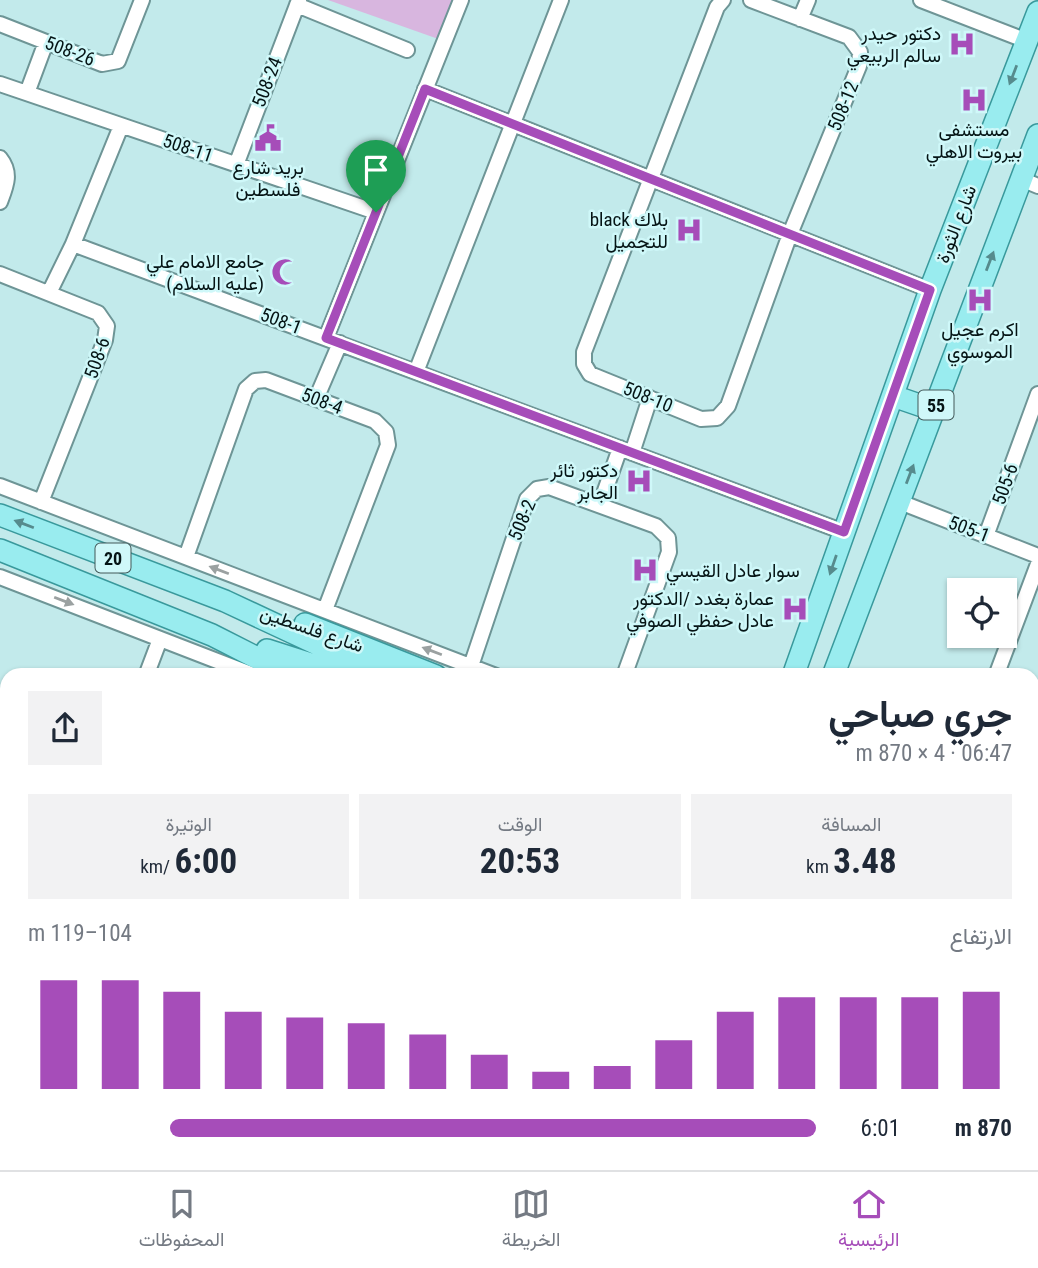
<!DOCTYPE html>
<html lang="ar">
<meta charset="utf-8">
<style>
body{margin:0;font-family:"Roboto Condensed",Vazirmatn,sans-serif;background:#f2f2f3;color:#1f2937;direction:rtl;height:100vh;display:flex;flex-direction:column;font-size:26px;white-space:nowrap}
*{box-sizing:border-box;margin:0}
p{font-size:23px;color:#747a83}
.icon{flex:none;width:38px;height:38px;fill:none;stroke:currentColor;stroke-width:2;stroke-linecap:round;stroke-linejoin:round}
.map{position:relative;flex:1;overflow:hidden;direction:ltr}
.side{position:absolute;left:0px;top:668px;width:1040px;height:502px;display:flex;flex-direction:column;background:#fff;border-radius:21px 21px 0 0;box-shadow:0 2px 5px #0004;direction:rtl}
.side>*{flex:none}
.controls{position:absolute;left:947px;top:578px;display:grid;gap:14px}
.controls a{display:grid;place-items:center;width:70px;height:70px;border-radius:0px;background:#fff;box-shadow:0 2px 5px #0004;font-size:35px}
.pin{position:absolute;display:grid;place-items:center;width:60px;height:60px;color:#fff;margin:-72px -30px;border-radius:50% 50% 50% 0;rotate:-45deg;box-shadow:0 0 7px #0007}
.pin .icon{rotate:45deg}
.round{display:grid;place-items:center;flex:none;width:74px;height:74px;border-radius:0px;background:#f2f2f3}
.summary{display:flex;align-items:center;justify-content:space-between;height:119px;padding:0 28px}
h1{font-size:38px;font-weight:700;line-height:52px}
.stats{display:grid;grid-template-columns:repeat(3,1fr);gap:10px;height:119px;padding:7px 28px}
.stats div{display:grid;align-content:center;border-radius:0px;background:#f2f2f3;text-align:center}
.stats b{font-size:35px;font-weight:700}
.stats small{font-size:19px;font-weight:400}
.stats p{font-size:19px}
.chart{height:196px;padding:14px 28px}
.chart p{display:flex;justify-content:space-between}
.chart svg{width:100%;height:126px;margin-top:7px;stroke:#a64db9;stroke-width:6}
ul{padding:0 28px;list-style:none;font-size:23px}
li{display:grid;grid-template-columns:112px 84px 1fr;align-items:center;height:52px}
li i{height:18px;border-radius:9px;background:#a64db9}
.tabs{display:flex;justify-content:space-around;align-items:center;height:98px;border-top:2px solid #e0e1e3;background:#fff;font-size:19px;color:#747a83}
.tabs a{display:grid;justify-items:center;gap:4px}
.tabs .active{color:#a64db9}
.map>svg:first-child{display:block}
</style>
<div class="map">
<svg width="1038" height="1170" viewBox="0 0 1038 1170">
<defs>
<pattern id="grass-dots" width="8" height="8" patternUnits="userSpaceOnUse" patternTransform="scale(1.75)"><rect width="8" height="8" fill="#d8b6df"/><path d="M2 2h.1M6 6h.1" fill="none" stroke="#b89cbe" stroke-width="1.8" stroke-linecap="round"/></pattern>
</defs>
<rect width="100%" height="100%" fill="#c2eaeb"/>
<path fill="url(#grass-dots)" d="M0,1108L7,1110V1164H137L135,1170H14L0,1165Z
M548,1164H603L601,1170H545Z"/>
<path fill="#d8b6df" d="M328,0H460L444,41Z"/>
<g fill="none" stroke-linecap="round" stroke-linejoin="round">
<defs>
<path id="street" d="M723,0L717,7L584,352V364L590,374L701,419L717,418L728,406L790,234L859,66L860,52L849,37L751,0
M921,0L1027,41
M297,5L407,50
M800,19L808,0
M0,24L102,64L118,61L142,0
M0,84L376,212
M425,89L930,290
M27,93L46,42
M121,126L73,244L844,532
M0,158C12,173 6,186 0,202
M236,165L299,0
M1021,179L1038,186
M0,274L98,313L107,326L105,340L41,502
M49,293L73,244
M326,338L461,0
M416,372L561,0
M316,399L340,343
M632,453L650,398
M0,486L496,676
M900,502L1038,556
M600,505L620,448
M986,536L1038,394
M186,557L246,389L255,381L266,380L375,421L386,432L388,445L325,610
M0,577L256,676
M471,666L527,499L537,489L549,487L656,526L668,538L669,552L624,676
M146,676L160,639
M996,676L1038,564
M0,708L7,711
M1032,884L1038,886
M1032,976L1038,978
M1032,1047L1038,1049
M0,1048L7,1030
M0,1083L7,1086
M1032,1158L1038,1144
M213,1164L230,1170
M149,1170L151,1164
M531,1170L534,1164
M719,1170L721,1164
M874,1170L877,1164"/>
<path id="primary" d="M893,396L934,410
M0,515L225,601L332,651L394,676
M0,550L212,635L271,665L299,676
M305,624L436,676
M267,650L348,676
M793,676L930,290L1038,12
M833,676L1038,135
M1032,901L1038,903
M1032,921L1038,923
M1032,937L1038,939
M1032,958L1038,960
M614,1170L616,1164
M656,1170L658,1164"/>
</defs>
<use href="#street" stroke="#6e9596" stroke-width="18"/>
<use href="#primary" stroke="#39999c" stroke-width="24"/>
<use href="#street" stroke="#fff" stroke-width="14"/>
<use href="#primary" stroke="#99ecef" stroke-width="21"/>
</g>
<defs><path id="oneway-solid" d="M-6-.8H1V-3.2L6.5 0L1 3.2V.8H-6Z" transform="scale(1.75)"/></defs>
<g fill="#568b8d">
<use href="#oneway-solid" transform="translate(1013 75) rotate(111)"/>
<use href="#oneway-solid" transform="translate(990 261) rotate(-69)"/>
<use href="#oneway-solid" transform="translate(910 474) rotate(-69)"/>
<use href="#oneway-solid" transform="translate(24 524) rotate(-159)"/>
<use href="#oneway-solid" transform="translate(833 565) rotate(109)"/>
</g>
<g fill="#9ba1a1">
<use href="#oneway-solid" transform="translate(219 570) rotate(-159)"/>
<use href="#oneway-solid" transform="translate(64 601) rotate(21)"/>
<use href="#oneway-solid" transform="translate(432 651) rotate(-159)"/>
</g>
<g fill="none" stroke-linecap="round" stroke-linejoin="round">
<defs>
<path id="route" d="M425,89L930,290L844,532L326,338Z"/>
</defs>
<use href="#route" stroke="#fff" stroke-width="14"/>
<use href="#route" stroke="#a64db9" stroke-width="9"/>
</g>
<defs>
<symbol id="hospital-bare" viewBox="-9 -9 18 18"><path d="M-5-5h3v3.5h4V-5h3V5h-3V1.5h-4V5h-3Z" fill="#a64db9" stroke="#cff8f9" stroke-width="2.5" paint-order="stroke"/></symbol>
<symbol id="civic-bare" viewBox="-9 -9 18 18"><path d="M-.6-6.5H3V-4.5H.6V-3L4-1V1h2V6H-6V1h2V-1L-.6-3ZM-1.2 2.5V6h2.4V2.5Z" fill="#a64db9" stroke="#cff8f9" stroke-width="2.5" paint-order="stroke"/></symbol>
<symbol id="mosque-bare" viewBox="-9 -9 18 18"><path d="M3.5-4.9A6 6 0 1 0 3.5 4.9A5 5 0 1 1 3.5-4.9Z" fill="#a64db9" stroke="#cff8f9" stroke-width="2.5" paint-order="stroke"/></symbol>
</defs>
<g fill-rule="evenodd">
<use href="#hospital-bare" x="943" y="25" width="38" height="38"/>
<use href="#hospital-bare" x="955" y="81" width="38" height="38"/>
<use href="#civic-bare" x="249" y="119" width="38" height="38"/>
<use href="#hospital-bare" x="670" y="211" width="38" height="38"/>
<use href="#mosque-bare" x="266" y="253" width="38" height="38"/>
<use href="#hospital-bare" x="961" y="281" width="38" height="38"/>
<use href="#hospital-bare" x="620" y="462" width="38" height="38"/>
<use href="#hospital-bare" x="626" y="551" width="38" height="38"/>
<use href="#hospital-bare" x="776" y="590" width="38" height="38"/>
</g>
<g text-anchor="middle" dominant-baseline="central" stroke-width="5" stroke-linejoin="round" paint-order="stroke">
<g fill="#cff8f9" stroke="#425859" stroke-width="2">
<rect x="918.5" y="390.5" width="35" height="29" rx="5"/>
<rect x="95.5" y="543.5" width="35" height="29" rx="5"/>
</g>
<g font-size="18" font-weight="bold" fill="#051415">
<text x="936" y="405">55</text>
<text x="113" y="558">20</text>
</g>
<g font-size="19" fill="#051415" stroke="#cff8f9" text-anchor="end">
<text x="941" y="33">دكتور حيدر<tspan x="941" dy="22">سالم الربيعي</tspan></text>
<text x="974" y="129" text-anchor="middle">مستشفى<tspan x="974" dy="22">بيروت الاهلي</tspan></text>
<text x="268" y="167" text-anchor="middle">بريد شارع<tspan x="268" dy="22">فلسطين</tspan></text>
<text x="668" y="219">black بلاك<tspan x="668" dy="22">للتجميل</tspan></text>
<text x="264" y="261">جامع الامام علي<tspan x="264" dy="22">(عليه السلام)</tspan></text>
<text x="980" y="329" text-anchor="middle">اكرم عجيل<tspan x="980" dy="22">الموسوي</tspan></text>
<text x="618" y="470">دكتور ثائر<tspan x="618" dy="22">الجابر</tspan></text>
<text x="666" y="570" text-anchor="start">سوار عادل القيسي</text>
<text x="774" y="598">عمارة بغدد /الدكتور<tspan x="774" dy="22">عادل حفظي الصوفي</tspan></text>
</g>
<g font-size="19" fill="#051415" stroke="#cff8f9">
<text transform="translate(70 51) rotate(21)">508-26</text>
<text transform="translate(267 82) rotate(-69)">508-24</text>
<text transform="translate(843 106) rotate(-68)">508-12</text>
<text transform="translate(188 148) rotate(19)">508-11</text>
<text transform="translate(956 224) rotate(-69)">شارع الثورة</text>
<text transform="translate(281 321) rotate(21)">508-1</text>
<text transform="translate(97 358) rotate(-71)">508-6</text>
<text transform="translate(648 397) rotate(22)">508-10</text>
<text transform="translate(322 401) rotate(21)">508-4</text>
<text transform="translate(1005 484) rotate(-70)">505-6</text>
<text transform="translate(522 520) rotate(-67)">508-2</text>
<text transform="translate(969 529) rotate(21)">505-1</text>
<text transform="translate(312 629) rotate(19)">شارع فلسطين</text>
</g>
</g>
</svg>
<div class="controls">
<a><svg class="icon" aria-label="locate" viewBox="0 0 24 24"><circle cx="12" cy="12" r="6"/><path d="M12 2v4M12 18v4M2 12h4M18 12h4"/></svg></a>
</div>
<div class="pin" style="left:376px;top:212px;background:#1e9e55"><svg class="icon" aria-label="arrive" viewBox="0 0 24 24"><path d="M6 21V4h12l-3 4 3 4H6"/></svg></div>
<section class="side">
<div class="summary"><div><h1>جري صباحي</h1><p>06:47 · 4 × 870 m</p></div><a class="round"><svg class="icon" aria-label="share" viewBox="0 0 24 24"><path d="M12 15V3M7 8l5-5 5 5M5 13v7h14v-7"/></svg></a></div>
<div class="stats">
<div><p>المسافة</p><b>3.48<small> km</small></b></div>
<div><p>الوقت</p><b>20:53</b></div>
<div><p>الوتيرة</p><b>6:00<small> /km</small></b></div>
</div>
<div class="chart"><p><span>الارتفاع</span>104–119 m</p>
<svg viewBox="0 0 160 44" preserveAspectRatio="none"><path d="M5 44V6M15 44V6M25 44V10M35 44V17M45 44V19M55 44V21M65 44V25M75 44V32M85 44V38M95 44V36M105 44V27M115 44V17M125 44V12M135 44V12M145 44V12M155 44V10"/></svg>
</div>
<ul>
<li><b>870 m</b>6:01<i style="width:82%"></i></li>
</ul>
</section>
</div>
<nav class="tabs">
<a class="active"><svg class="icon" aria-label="home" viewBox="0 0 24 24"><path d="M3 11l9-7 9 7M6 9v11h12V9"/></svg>الرئيسية</a>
<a><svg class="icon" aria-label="map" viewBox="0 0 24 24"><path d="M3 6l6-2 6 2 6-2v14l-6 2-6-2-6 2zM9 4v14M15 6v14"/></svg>الخريطة</a>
<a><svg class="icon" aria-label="saved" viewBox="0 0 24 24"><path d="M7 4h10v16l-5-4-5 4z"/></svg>المحفوظات</a>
</nav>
